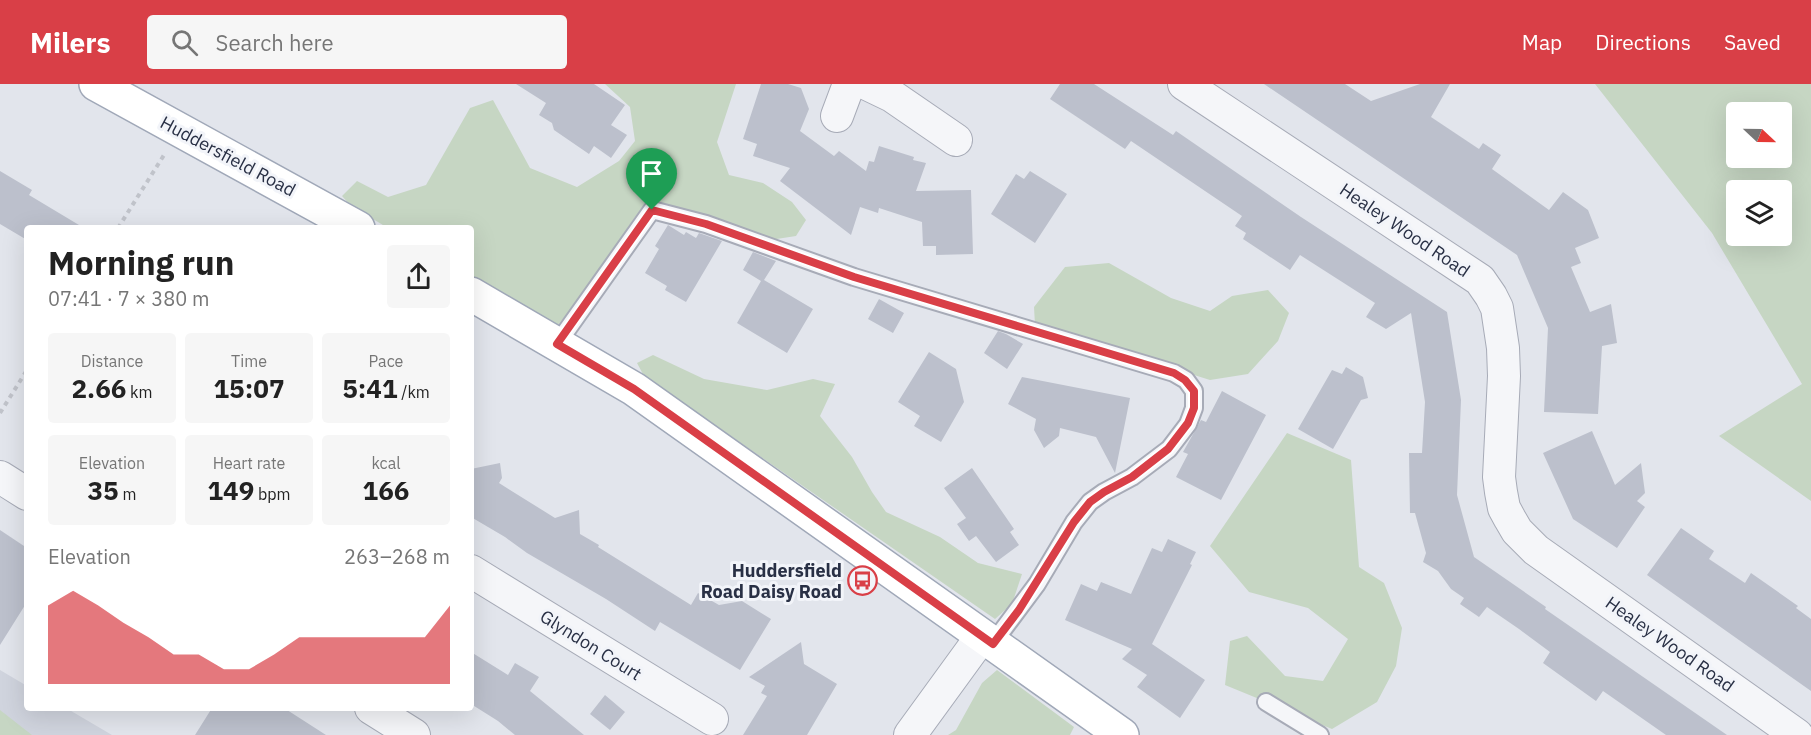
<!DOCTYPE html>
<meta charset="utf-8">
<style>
body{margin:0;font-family:"IBM Plex Sans",sans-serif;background:#f6f6f6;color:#222;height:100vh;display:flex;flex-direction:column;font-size:22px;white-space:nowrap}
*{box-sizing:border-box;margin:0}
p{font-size:20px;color:#767676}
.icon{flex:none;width:33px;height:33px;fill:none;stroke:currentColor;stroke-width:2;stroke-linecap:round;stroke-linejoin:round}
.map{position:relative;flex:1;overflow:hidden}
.drawer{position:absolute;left:24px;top:141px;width:450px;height:486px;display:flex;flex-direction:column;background:#fff;border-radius:6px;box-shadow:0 6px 24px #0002}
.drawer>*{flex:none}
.needle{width:39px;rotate:112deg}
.buttons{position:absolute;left:1726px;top:18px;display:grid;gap:12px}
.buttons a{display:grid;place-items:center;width:66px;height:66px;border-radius:6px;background:#fff;box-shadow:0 6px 24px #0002;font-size:30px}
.pin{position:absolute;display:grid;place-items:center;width:51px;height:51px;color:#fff;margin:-62px -26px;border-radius:50% 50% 50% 0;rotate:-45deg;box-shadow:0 0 6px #0007}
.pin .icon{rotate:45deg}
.round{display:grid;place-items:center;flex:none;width:63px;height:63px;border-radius:6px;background:#f6f6f6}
.head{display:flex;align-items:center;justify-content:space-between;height:102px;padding:0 24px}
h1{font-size:33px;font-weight:700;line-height:45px}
.stats{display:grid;grid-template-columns:repeat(3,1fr);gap:9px;height:102px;padding:6px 24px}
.stats div{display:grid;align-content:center;border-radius:6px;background:#f6f6f6;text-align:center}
.stats b{font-size:26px;font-weight:700}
.stats small{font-size:16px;font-weight:400}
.stats p{font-size:16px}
.chart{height:168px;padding:12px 24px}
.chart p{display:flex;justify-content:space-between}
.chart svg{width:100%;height:108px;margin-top:6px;fill:#d93f47;opacity:.7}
header{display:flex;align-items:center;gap:36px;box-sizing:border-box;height:84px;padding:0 30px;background:#d93f47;color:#fff}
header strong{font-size:28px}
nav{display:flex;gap:33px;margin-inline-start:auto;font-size:21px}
.search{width:420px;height:54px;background:#f6f6f6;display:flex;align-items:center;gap:15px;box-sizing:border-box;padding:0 21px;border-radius:6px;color:#767676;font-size:22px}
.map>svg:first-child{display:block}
</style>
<header>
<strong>Milers</strong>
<div class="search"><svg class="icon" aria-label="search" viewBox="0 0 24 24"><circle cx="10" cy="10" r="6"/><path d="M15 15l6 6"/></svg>Search here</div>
<nav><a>Map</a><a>Directions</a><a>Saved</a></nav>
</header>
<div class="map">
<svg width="1811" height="651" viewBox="0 0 1811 651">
<rect width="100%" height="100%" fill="#e2e5ec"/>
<path fill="#d0d4de" d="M0,586L27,602V624H66L112,651H0Z"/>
<path fill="#c6d6c3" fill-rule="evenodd" d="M605,0H736L717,58L729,91L763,99L792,118L806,136L796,152L770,156L653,122L635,133L582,212L557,242L471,192V144H388L351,122L342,112L357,97L388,113L426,101L470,24L493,16L530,84L577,103L619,77L635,57L630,23Z
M1595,0H1811V417L1719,352L1802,300L1712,149ZM1737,28H1782V74H1737ZM1737,106H1782V152H1737Z
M1109,179L1171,214L1210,227L1232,212L1268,206L1289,229L1278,257L1248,290L1210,296L1035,241L1034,223L1065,183Z
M653,271L704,295L767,306L813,295L835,300L820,332L852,373L872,408L886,428L940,453L978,479L1022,490L1012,520L995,535L644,292L637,279Z
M1287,349L1351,376L1359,483L1384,499L1402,544L1396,582L1377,618L1332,645L1225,601L1230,557L1247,552L1285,592L1323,597L1348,555L1308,524L1249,508L1210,462Z
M997,586L1074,643L1070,651H948L956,646L982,599Z
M0,626L32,651H0Z"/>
<path fill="#bcc0cc" d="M516,0H594L625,21L611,41L627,51L611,74L594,62L589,70L554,46L552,39L539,31L546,19Z
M761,0H788L801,4L809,25L800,47L834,72L839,67L866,87L869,77L874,78L879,62L914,73L913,76L926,79L916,107L971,106L973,170L936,171V162H923L922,138L879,124L878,129L860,123L851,151L780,97L790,84L753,72L757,60L743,55Z
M1060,0H1094L1173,51L1176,47L1301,133L1447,228L1461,316L1457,411L1474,473L1546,523L1545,525L1727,651H1666L1603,607L1596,617L1543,579L1550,568L1519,545L1487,523L1479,533L1460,520L1464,514L1451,505L1438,487L1423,478L1426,469L1415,429H1410L1409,369H1422L1425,318L1411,229L1386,245L1366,233L1375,219L1300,171L1290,186L1243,155L1246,149L1235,142L1242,132L1131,57L1125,65L1050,15Z
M1264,0H1345L1371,17L1420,0H1450L1431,33L1479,65L1483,59L1501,71L1492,85L1549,126L1563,108L1588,126L1599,154L1575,164L1581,179L1571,183L1590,228L1611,220L1617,259L1602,262L1598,330L1544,328L1548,244L1517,171Z
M0,87L32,106L29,111L84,144H27V156L0,140Z
M1030,87L1067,110L1035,159L991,130L1016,90L1024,95Z
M668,141L684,151L686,148L696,154L699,149L722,157L686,218L665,206L667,202L645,189L659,165L655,162Z
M753,168L776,177L764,196L813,225L787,269L737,239L761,197L743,186Z
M879,215L904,229L893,249L868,235Z
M998,247L1006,250L1023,260L1007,285L984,269Z
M929,268L956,285L964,318L941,358L914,342L920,332L898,318Z
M1346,283L1363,293L1368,314L1361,316L1333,365L1298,345L1332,286L1342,290Z
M1022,293L1130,314L1115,389L1096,353L1060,344L1059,352L1044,364L1034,346L1036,335L1008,320Z
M1222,307L1266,331L1221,416L1176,393L1188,370L1183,368L1201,336L1206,338Z
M1592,347L1615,401L1641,379L1645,409L1637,417L1645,423L1617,464L1573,435L1543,369Z
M500,379L502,394L499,399L555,434L579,426L580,450L599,461L598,463L691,521L698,509L719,521L742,517L771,535L740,586L660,538L655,547L606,515L527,469L505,453L471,433V385Z
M972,384L1014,445L1010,448L1019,461L996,478L976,452L969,457L957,440L966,434L944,404Z
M1681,444L1714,467L1709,475L1745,499L1751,489L1798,522L1796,524L1811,535V607L1647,491Z
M0,446L27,464V518L0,561Z
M1168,455L1196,468L1190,480L1192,481L1152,560L1205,596L1180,634L1137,603L1147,591L1122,575L1132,565L1065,536L1081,500L1097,507L1101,498L1131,510L1152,464L1162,468Z
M801,558L804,580L837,600L807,651H743L767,612L761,609L765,602L749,593Z
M471,568L508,591L515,579L539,593L530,607L584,651H515L498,637L471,620Z
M605,611L625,628L610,646L590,630Z
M212,624H284L326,651H195Z"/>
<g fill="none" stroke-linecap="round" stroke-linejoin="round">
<defs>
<path id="service" d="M557,260L652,126L706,140L854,193L1174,289L1186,296L1194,307V324L1188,340L1169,365L1132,393L1104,408L1090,418L1074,438L1037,500L993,559
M1266,618L1320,651"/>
<path id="minor" d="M867,0L892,12L956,56
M1184,0L1480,196L1491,212L1497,224L1503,264L1504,292L1499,393L1501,408L1504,424L1510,435L1517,447L1536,466L1797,651
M837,32L849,0
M0,393L27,410
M471,487L712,635
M371,624L414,651
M910,651L982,552"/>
<path id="primary" d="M96,0L358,144
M471,210L634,305L1122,651"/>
</defs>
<use href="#service" stroke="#a7abb7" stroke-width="20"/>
<use href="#minor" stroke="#a7abb7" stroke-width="34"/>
<use href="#primary" stroke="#a0a8b8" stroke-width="36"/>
<path stroke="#c0c3ca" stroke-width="4" stroke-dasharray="4.5 4.5" stroke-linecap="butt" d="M118,144L164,71
M0,329L27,286"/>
<use href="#service" stroke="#f5f6f9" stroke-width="16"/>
<use href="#minor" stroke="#f5f6f9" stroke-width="32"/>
<use href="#primary" stroke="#fff" stroke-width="33"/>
</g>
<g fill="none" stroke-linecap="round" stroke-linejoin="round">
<defs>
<path id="route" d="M652,126L706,140L854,193L1174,289L1185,296L1194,307V324L1188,339L1168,365L1132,393L1104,408L1090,418L1074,438L1019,526L993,560L634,305L557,260Z"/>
</defs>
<use href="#route" stroke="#fff" stroke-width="12"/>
<use href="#route" stroke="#d93f47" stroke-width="8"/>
</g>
<defs>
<symbol id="bus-ring" viewBox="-11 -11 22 22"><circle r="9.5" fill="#f2f4f9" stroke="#d93f47" stroke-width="1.5"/><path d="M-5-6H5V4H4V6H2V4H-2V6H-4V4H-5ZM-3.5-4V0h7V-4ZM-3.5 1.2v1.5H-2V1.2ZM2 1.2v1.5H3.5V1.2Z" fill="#d93f47"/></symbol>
</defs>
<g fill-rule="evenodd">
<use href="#bus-ring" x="846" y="480" width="33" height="33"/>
</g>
<g text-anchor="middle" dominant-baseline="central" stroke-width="6" stroke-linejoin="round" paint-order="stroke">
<g font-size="18" fill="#293045" stroke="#f2f4f9">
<text transform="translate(228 72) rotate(28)">Huddersfield Road</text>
<text transform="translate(1405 146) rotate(34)">Healey Wood Road</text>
<text transform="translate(1670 560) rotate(35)">Healey Wood Road</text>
<text transform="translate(591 561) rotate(32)">Glyndon Court</text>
</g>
<g font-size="18" font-weight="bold" fill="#293045" stroke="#f2f4f9" text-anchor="end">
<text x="842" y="486">Huddersfield<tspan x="842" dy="21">Road Daisy Road</tspan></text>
</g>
</g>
</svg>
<div class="buttons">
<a><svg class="needle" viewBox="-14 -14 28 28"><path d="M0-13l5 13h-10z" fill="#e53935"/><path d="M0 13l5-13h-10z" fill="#767676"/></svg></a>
<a><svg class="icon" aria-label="layers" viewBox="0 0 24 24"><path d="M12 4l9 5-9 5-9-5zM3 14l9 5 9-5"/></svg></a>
</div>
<div class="pin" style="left:652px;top:126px;background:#1e9e55"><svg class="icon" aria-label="arrive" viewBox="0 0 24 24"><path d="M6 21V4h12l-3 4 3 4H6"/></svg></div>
<section class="drawer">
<div class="head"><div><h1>Morning run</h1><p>07:41 · 7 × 380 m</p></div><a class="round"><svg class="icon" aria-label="share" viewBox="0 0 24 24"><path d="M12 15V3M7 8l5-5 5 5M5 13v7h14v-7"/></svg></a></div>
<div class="stats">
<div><p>Distance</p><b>2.66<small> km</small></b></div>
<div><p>Time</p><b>15:07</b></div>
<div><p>Pace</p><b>5:41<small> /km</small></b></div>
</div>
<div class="stats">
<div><p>Elevation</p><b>35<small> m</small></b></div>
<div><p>Heart rate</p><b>149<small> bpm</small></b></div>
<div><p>kcal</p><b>166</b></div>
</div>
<div class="chart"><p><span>Elevation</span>263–268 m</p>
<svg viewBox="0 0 160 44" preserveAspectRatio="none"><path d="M0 44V12L10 6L20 12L30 19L40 25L50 32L60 32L70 38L80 38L90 32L100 25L110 25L120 25L130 25L140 25L150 25L160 12V44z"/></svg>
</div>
</section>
</div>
